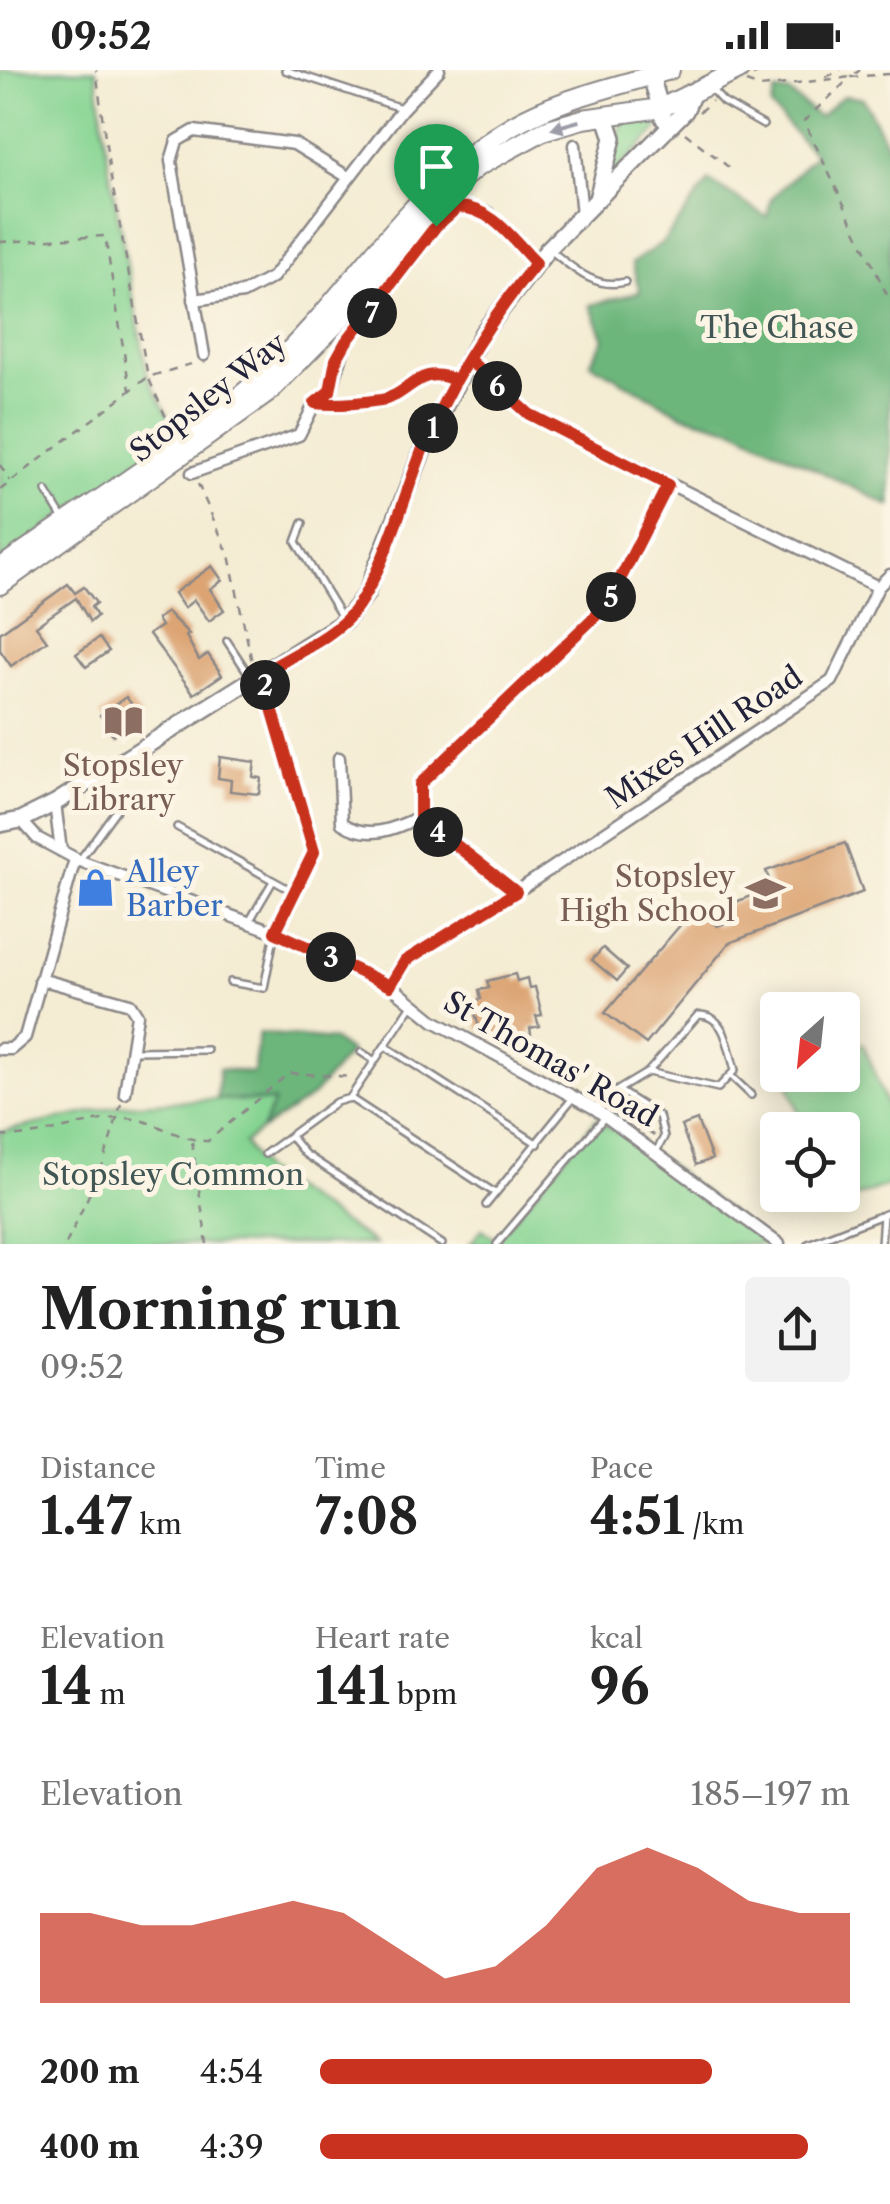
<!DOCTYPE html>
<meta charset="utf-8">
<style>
body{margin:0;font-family:"Libre Caslon Text",serif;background:#f2f2f2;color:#222;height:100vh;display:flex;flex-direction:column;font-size:38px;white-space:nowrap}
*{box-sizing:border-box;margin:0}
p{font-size:32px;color:#767676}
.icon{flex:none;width:55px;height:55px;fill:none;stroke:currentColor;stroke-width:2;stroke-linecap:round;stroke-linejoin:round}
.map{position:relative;height:1174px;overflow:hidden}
.drawer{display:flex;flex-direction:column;background:#fff;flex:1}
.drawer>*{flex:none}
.needle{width:65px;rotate:207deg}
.tools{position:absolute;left:760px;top:922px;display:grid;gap:20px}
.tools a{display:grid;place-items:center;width:100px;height:100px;border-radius:10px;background:#fff;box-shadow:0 5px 25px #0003;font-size:50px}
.pin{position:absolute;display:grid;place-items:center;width:85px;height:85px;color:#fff;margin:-102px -42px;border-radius:50% 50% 50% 0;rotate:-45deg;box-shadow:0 0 10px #0007}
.pin .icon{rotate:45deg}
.km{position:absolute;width:50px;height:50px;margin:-25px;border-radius:50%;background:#222;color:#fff;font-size:28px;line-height:50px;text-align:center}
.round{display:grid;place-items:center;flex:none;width:105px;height:105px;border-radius:10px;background:#f2f2f2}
.head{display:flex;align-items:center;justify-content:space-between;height:170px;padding:0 40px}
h1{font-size:55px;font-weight:800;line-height:75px}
.stats{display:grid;grid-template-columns:repeat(3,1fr);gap:15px;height:170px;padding:10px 40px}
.stats div{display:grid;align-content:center}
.stats b{font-size:50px;font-weight:800}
.stats small{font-size:28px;font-weight:400}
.stats p{font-size:28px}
.chart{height:280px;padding:20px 40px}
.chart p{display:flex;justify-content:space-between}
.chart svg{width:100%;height:180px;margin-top:10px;fill:#c8321e;opacity:.7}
ul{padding:0 40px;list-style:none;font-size:32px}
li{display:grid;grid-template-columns:160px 120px 1fr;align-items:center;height:75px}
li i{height:25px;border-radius:12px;background:#c8321e}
.status{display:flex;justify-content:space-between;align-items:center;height:70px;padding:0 50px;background:#fff;direction:ltr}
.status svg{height:28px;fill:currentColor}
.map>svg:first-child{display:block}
</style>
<div class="status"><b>09:52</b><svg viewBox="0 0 49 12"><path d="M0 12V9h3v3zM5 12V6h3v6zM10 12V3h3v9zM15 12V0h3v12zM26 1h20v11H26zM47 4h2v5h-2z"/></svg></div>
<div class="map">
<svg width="890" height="1174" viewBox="0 0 890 1174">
<rect width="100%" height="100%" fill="#fcf5e5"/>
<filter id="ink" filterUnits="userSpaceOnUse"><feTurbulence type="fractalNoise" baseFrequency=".01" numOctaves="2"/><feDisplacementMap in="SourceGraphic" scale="20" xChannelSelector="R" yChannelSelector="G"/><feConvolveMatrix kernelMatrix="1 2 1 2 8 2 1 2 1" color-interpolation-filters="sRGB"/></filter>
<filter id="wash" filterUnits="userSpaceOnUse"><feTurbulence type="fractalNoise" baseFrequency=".0048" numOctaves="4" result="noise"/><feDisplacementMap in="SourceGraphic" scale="40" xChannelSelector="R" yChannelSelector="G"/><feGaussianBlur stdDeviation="2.25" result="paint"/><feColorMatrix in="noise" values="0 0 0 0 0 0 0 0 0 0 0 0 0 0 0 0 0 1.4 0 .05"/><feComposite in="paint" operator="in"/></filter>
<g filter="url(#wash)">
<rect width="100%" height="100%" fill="#f4ecd3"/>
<path fill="#85d492" stroke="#547b66" stroke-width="2.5" d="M0,0H96L109,98L148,307L177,362L0,492Z
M655,46L659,49L656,61L611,106L612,83L623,51Z
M863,973L890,1045V1115L833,1135L829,1125H842V1060H805L785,1005H842L843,981Z
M217,1029L274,1032L261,1060L244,1073L263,1100L375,1174H0V1062L123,1035Z
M596,1049L656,1085L771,1174H470L482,1159L496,1169Z"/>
<path fill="#6cb67c" stroke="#476c5c" stroke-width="2.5" d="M775,22H788L819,47L843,26L863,28L890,80V436L735,359L683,345L590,293L604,269L590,235L640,222L632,193L663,172L709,111L767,147L771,129L815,85L771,37Z
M259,963L333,970L350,982L311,1027L261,1060L274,1032L217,1029L219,999L253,1003Z"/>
<g id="blocks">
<path fill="#dca473" d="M212,496L222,510L210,519L224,540L209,551L194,530L184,538L174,523Z
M68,514L75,523L84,517L96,533L91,537L97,546L90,552L76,528L36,556L47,571L11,596L0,580V563Z
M167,542L189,564L186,566L199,590L208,584L222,605L194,624L149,564L161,556L157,549Z
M99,568L109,581L86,597L76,584Z
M126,627L141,646L113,665L100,645Z
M220,687L255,692L253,707L261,708L259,724L230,721L231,710L218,708Z
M845,773L863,822L729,873L646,974L605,943L695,838L717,856L725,853L720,838L772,818L766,801Z
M603,878L627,899L617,911L592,890Z
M515,904L517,911L527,908L529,918L535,917L542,945L536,946L539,956L530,958L531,964L503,971L501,965L491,968L489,959L480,961L472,932L481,929L479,920L489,918L487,911Z
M697,1050L712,1089L696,1095L681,1056Z"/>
</g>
</g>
<g filter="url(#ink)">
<use href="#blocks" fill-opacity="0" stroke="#8b8787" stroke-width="2.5"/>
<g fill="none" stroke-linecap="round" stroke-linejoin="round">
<defs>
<path id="lane" d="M285,0L401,38
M712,20L723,32L763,55
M549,179C572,197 594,220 625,212
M46,421L63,449
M303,453L296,472L343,549
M227,571L250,606
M177,757L285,817
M81,788L116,740
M249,852L273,811
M230,912L264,918L275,862
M698,945C726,944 728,978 735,1000L718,1018L648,1002Z
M385,976L538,1074
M134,981L207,980
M361,982L375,991
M732,1007L751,1025
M618,1020L648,1002
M350,1028L495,1123
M594,1038L618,1020L659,1046L664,1067L657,1080
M291,1067L305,1084L442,1174
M265,1084L336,1032L350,1028L412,935
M486,1135L572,1029
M497,1174L604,1048
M808,1174L890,1142
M881,1174L883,1145"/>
<path id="street" d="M575,75L582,144
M194,230L243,223L273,207L402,39L439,0
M204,285L171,91L177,71L194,61L294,74L348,107
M468,289L529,344L878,517
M192,403L299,365L315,333L331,321L346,271L436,156L458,137L488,143L535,193
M668,415L607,535L420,714L419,747L516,822L832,611L878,517L890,505
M339,688L342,753C368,770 393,760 419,747
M55,733L61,781
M21,750L37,768L80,791L275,862L391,916L434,951L594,1038L779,1174
M40,909L130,934L137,945L125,1023
M0,979H11L25,967L75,789"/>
<path id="secondary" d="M656,5L653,13L664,49
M597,129L613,68L606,47
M0,754L21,750L55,733L345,551L366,524L426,372L482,264L548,179L685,41L692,25"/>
<path id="primary" d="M0,498C86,436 185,377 263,306C352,225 407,118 513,55C559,28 619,16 670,0
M0,515L268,323L339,251L431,135L477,97L545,60L583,49L661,38L739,0"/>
</defs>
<use href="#lane" stroke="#8b8787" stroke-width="10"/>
<use href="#street" stroke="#8b8787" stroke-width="15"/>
<use href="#secondary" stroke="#8b8787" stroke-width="20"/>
<use href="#primary" stroke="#8b8787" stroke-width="22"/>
<path stroke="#8b8787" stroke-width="2.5" stroke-dasharray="8 8" stroke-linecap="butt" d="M890,4L851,7L804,51L890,231
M753,5L765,0
M826,7L841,0
M746,12L760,17L851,7L860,0
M699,42L712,31
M685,63L735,102
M0,172L105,166L130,320
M331,335L380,331L418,308L446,306
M172,361L148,307L198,292
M0,395L10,411
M198,414L229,485L252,592
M0,420L148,307L109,97L96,0
M265,615L314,783L280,852
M396,907L405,891L506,828
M609,1034L654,1066
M0,1066C40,1069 78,1051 118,1048C152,1046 176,1071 208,1071L289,1003L352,1007
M192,1072L207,1174
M66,1174L102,1097L121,1034"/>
<use href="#lane" stroke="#fff" stroke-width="5"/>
<use href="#street" stroke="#fff" stroke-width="10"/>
<use href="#secondary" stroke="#fff" stroke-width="15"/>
<use href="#primary" stroke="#fff" stroke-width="18"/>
</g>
<defs><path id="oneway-solid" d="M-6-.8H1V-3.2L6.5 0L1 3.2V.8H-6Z" transform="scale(2.5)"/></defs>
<use fill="#9c9ca7" href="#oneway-solid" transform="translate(565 55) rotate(164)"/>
</g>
<g fill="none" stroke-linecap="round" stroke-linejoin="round" filter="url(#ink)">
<defs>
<path id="route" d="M436,156L458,137C493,138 512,169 536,193C490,249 452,309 424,376C405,422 380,517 346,550C323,572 288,587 262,604L314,782L275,862L390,916L405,891L516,822L420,747V714L607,535L668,415L529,344L468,289L456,311C418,292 410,326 381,330C360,333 336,336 315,333L330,321L336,290L346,272L436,156"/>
</defs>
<use href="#route" stroke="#fff" stroke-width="20"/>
<use href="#route" stroke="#c8321e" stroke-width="12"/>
</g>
<defs>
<symbol id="library-bare" viewBox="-9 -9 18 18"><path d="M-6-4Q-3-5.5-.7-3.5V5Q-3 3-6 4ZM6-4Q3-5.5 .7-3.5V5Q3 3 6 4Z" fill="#8d6e63" stroke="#fcf5e5" stroke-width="2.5" paint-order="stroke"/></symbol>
<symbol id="shop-bare" viewBox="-9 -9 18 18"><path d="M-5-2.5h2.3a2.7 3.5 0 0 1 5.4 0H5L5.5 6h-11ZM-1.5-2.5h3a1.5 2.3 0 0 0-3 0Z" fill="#3f7fe0" stroke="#fcf5e5" stroke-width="2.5" paint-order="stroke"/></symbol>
<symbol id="school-bare" viewBox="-9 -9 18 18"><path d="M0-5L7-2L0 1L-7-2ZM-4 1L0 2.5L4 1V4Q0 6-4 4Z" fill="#8d6e63" stroke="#fcf5e5" stroke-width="2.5" paint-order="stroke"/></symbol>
</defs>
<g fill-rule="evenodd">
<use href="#library-bare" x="96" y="624" width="55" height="55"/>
<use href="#shop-bare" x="68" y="790" width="55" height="55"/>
<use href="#school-bare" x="738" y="796" width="55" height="55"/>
</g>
<g text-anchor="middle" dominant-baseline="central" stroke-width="10" stroke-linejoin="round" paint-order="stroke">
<g font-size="30" fill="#405755" stroke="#fcf5e5">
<text x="777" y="257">The Chase</text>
<text x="173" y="1104">Stopsley Common</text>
</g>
<g font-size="30" fill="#22223b" stroke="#fcf5e5">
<text transform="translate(208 327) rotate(-38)">Stopsley Way</text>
<text transform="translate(704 667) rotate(-34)">Mixes Hill Road</text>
<text transform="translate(551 989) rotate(30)">St Thomas' Road</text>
</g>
<g font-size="30" fill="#785e54" stroke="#fcf5e5">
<text x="123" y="695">Stopsley<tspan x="123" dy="34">Library</tspan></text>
<text x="735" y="806" text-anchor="end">Stopsley<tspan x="735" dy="34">High School</tspan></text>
</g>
<g font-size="30" fill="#366cbe" stroke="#fcf5e5" text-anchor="start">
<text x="126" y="801">Alley<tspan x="126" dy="34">Barber</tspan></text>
</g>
</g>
</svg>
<div class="tools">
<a><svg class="needle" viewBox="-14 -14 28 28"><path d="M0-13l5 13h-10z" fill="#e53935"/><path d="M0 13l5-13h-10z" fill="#767676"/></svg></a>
<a><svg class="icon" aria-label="locate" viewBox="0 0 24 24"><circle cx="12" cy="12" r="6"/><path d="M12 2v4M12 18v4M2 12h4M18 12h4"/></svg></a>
</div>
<div class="pin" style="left:436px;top:156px;background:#1e9e55"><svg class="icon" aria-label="arrive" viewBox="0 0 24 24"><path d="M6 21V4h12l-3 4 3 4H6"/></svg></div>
<b class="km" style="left:433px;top:358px">1</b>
<b class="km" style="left:265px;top:615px">2</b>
<b class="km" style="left:331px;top:887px">3</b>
<b class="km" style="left:438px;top:762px">4</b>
<b class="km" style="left:611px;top:527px">5</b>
<b class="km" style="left:497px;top:316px">6</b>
<b class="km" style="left:372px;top:243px">7</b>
</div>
<section class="drawer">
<div class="head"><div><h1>Morning run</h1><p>09:52</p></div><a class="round"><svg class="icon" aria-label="share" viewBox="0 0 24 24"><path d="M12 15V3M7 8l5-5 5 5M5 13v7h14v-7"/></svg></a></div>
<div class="stats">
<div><p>Distance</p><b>1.47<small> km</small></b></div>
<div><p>Time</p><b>7:08</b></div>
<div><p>Pace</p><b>4:51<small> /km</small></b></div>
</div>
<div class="stats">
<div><p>Elevation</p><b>14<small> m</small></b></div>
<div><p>Heart rate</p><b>141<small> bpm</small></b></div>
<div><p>kcal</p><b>96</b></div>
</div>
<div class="chart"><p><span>Elevation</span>185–197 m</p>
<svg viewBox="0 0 160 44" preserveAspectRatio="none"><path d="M0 44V22L10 22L20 25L30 25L40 22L50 19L60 22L70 30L80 38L90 35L100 25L110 11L120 6L130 11L140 19L150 22L160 22V44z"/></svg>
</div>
<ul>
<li><b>200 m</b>4:54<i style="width:74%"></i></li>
<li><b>400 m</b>4:39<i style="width:92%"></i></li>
</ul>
</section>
